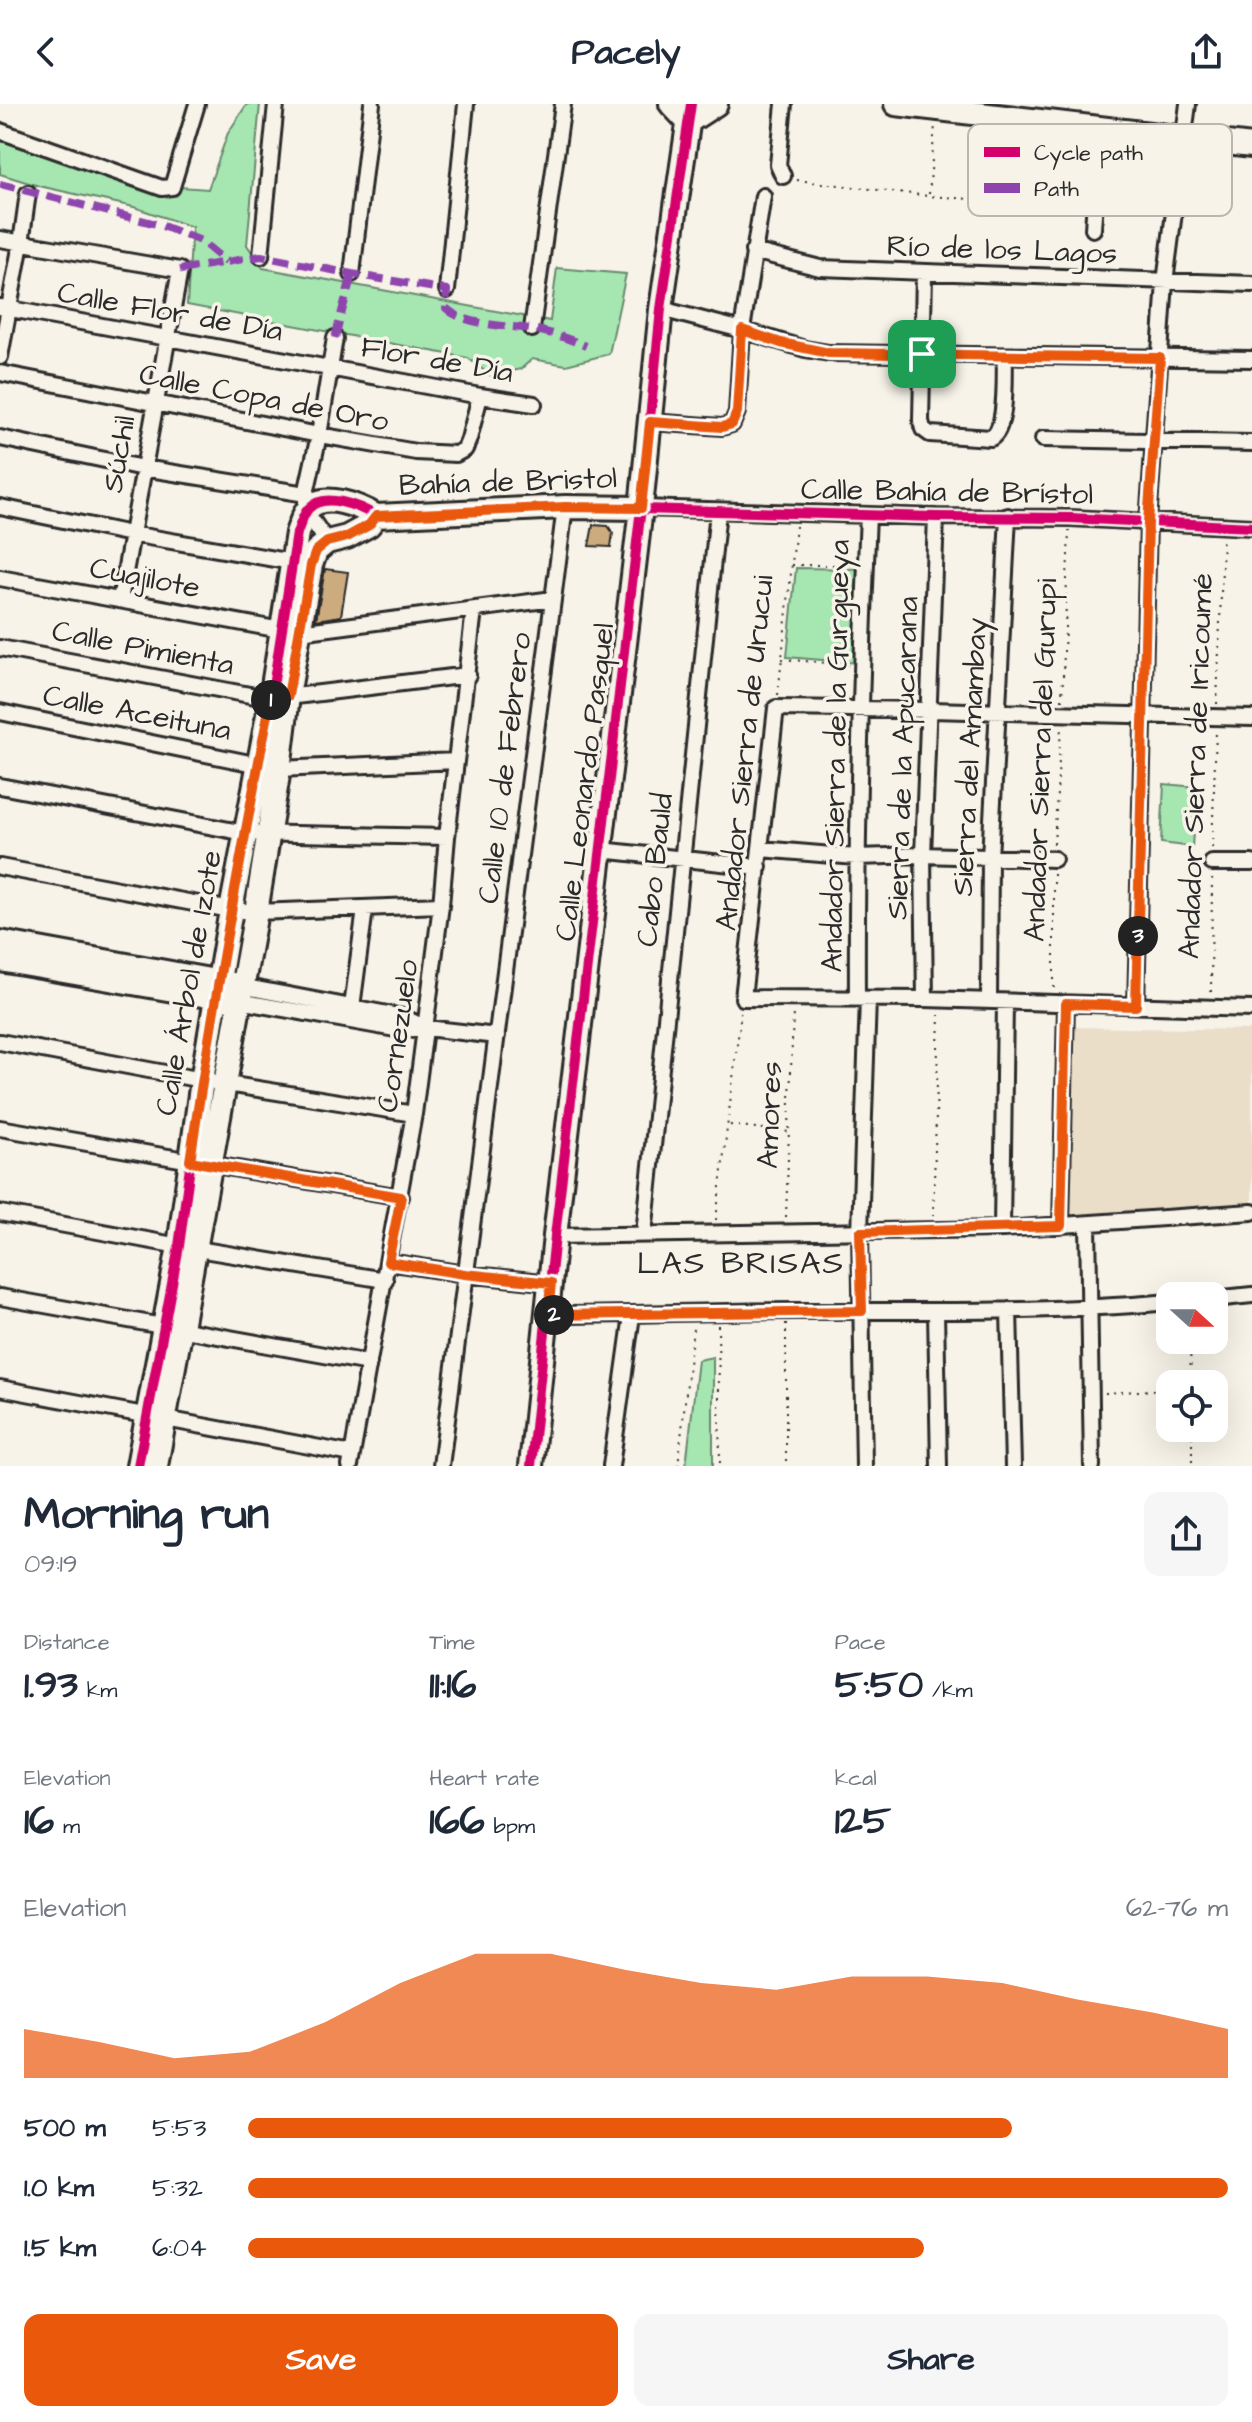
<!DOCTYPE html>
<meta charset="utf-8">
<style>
body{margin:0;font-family:"Architects Daughter",sans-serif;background:#f6f6f7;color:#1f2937;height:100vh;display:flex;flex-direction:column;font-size:30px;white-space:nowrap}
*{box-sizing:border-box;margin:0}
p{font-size:26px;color:#747a83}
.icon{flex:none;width:44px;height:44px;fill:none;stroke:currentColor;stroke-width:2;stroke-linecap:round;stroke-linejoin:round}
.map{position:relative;height:1362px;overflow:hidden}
.side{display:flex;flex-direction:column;background:#fff;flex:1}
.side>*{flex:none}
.needle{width:52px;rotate:111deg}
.tools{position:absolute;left:1156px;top:1178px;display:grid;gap:16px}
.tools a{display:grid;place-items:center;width:72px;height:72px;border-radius:16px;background:#fff;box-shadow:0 8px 32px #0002;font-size:40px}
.pin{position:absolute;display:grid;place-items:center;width:68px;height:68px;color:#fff;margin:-34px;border-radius:16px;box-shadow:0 4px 12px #0006}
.km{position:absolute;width:40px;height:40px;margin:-20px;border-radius:50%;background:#222;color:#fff;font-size:22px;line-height:40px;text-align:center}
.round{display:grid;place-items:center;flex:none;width:84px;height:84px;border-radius:16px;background:#f6f6f7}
.head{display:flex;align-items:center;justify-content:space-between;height:136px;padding:0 24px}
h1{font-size:44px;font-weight:700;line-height:60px}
.stats{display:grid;grid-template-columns:repeat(3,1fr);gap:12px;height:136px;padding:8px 24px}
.stats div{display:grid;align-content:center}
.stats b{font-size:40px;font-weight:700}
.stats small{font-size:22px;font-weight:400}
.stats p{font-size:22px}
.chart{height:224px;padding:16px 24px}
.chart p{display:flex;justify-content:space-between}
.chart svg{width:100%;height:144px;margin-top:8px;fill:#ea580c;opacity:.7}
.cta{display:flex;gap:16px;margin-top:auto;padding:16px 24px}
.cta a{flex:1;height:92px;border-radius:16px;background:#ea580c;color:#fff;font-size:32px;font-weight:700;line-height:92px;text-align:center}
.cta a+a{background:#f6f6f7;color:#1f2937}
ul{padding:0 24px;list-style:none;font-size:26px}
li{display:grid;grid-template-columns:128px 96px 1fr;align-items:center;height:60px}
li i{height:20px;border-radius:10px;background:#ea580c}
header{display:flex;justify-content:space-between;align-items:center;height:104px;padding:0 24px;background:#fff;font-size:36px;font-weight:700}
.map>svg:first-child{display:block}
</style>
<header><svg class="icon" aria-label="back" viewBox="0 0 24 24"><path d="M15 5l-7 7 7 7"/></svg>Pacely<svg class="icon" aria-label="share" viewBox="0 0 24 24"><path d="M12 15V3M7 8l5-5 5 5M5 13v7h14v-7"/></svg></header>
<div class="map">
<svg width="1252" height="1362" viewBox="0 0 1252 1362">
<rect width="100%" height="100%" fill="#f7f3e8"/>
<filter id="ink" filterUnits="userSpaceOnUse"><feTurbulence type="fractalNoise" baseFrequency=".0125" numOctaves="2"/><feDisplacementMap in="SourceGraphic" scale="16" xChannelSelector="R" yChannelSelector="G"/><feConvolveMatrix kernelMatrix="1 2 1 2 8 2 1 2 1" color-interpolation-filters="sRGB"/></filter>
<g filter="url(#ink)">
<path fill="#eadec8" d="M1070,923L1252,926V1098L1065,1114Z"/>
<path fill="#a6e7b1" stroke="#68896e" stroke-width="2" d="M247,0H260L247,141L263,164L550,217L557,164L626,170L609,250L566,261L532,255L521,265L491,272L468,254L187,201L192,123L134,103L39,82L0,70V21L180,83L208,85L228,29Z
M796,464L863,465L857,559L787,553Z
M1164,680L1196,683L1192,743L1161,739Z
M713,1253V1362H686L698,1256Z"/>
<path fill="#ccac7f" stroke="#2b2b2b" stroke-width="2" d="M593,421L608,422L613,429L611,443L589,442Z
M325,465L348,468L341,512L316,516Z"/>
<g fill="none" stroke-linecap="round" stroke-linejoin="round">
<defs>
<path id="street" d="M0,27L162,84L172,83L197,0
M783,72L778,61L784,0
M1093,125L1100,24
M0,135L180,166L120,496
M753,147L820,164L1252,180
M261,152L276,0
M924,169L921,317L923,325L930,330L991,334C1008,324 1004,272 1005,252
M352,170L372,0
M447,186L466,0
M0,203L480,292L534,300
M661,205L742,226L805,245L829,249L1252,255
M532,225L563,0
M0,253L21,139L28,89
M0,269L319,331L416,348L456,350L465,345L469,335L480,292
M650,318L722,323L732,320L737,308L742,226L763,92
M0,334L143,364L306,390
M1043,335L1252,339
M0,403L131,430L298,459
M641,404L936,413L1070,414L1252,423
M327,438L306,407V390L319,331L335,234
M0,474L281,526
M299,528L553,495
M0,544L271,595L468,571
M0,608L279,665L456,657
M1252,614L930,606L776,604L743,894L925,895L1252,905
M0,682L245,729L447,733
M761,745L856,753L923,751L1054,755
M601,746L759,763
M1212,759H1252
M0,763L231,806L256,808L441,801
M241,882L403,913L422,922
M857,895C856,733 861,572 868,411
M925,895L923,751L936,413
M239,897L401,926L426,924L497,932
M989,897L990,754L1008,412
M1136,902L1148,418L1165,178L1188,0
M352,903L365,805
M0,938L202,976L414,1010
M0,1024L401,1093
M0,1109L179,1142L385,1176
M1088,1120L1092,1362
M1061,1122L1066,900
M1002,1125L1005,898
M644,1130L718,407
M555,1132L1002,1125L1252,1108
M388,1158L465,1170L551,1179
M0,1193L369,1259
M1214,1195L1252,1191
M1009,1206L1013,1362
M936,1208L939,1362
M548,1211C631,1211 715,1207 798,1207C922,1207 1046,1209 1170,1198
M0,1284L352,1350
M350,1362L414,1010L441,801L447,733L474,506
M441,1362L565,403
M611,1362L632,1211
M864,1362L860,1128L868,895"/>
<path id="secondary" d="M671,0L688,18L716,0
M896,0L1252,42
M0,838L232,880
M0,856L231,896
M138,1362L179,1142L202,976L231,806L271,595L297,429C300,421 303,411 308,405C324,387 359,402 376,412L565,403L641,404
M156,1362L256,808L279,665L288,592L311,461L316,447L327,438L347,433L369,421L376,412
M531,1362L555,1132L641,404L661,205L691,0"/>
</defs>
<use href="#street" stroke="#2b2b2b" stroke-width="20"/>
<use href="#secondary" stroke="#2b2b2b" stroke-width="28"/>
<path stroke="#2b2b2b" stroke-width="2" stroke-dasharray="2 6" stroke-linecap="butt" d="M797,76L928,92L1082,103
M929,90L935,21
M792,461H853
M782,555L848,561
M778,591L796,422
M1062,596L1069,427
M1217,600L1223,435
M1054,740L1061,623
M1212,744L1216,627
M1054,770V884
M1211,888L1212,775
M730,1021L790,1028
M933,1112L939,911
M786,1113L793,908
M716,1116L741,908
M786,1219V1362
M718,1221L720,1362
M1190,1236L1191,1280
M1105,1289L1170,1285
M1192,1324V1362
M678,1362L693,1224"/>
<use href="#street" stroke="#f7f3e8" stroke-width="14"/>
<use href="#secondary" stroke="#f7f3e8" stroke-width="22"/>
<path stroke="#8e44ad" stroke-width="8" stroke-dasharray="16 8" stroke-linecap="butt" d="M0,80L160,121L201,137L226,158
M180,166L261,152L352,170L447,186L446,204C466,223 511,221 537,226C554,230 570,235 586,242
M335,234L352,170"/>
<defs>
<path id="cycleway" d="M138,1362L179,1142L202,976L231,806L271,595L297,429C300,421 303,411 308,405C324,387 359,402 376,412L565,403L936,413L1070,414L1252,423
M531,1362L555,1132L641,404L661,205L691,0"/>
</defs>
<use href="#cycleway" stroke="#f7f3e8" stroke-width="15"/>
<use href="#cycleway" stroke="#d6006c" stroke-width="10"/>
</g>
</g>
<g fill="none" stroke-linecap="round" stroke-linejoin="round" filter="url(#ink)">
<defs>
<path id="route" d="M742,226L781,239L829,249L1160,254L1148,418L1136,902L1066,900L1061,1122L860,1128L862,1207L548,1211L551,1179L465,1170L388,1158L401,1093L190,1057C213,902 241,748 271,595L288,592L311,461L316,447L327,438L347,433L369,421L376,412L565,403L641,404L650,318L722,323L732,320L737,308Z"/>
</defs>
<use href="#route" stroke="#fff" stroke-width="16"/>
<use href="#route" stroke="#ea580c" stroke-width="10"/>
</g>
<g text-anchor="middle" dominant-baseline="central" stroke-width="7" stroke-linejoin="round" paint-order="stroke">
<g font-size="30" fill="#2b2b2b" stroke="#f7f3e8">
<text transform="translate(1002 146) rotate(2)">Río de los Lagos</text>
<text transform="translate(170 208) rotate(10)">Calle Flor de Día</text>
<text transform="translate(437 256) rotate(10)">Flor de Día</text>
<text transform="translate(264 294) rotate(11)">Calle Copa de Oro</text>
<text transform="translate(119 350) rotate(-80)">Súchil</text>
<text transform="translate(508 378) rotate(-2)">Bahía de Bristol</text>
<text transform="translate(947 388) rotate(1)">Calle Bahía de Brístol</text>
<text transform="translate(145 474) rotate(11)">Cuajilote</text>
<text transform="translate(143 544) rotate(11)">Calle Pimienta</text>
<text transform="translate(137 609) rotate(11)">Calle Aceituna</text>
<text transform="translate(745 649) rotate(-84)">Andador Sierra de Urucui</text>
<text transform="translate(836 652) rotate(-89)">Andador Sierra de la Gurgueya</text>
<text transform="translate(970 653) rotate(-87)">Sierra del Amambay</text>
<text transform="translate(903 654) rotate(-88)">Sierra de la Apucarana</text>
<text transform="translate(1041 656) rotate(-88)">Andador Sierra del Gurupi</text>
<text transform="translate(1196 662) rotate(-88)">Andador Sierra de Iricoumé</text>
<text transform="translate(505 664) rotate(-83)">Calle 10 de Febrero</text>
<text transform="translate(585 678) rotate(-83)">Calle Leonardo Pasquel</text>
<text transform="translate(655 766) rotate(-84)">Cabo Bauld</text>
<text transform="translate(189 879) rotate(-80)">Calle Árbol de Izote</text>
<text transform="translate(398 932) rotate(-82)">Cornezuelo</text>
<text transform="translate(770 1011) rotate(-88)">Amores</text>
</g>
<g font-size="32" letter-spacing="2" fill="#2b2b2b" stroke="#f7f3e8">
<text x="741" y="1159">LAS BRISAS</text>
</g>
</g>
<rect x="968" y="20" width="264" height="92" rx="12" fill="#f7f3e8" stroke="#bab7af" stroke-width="2"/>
<rect x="984" y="43" width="36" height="10" fill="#d6006c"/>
<rect x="984" y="79" width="36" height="10" fill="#8e44ad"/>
<g font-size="22" fill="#2b2b2b">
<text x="1034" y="56">Cycle path</text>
<text x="1034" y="92">Path</text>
</g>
</svg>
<div class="tools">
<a><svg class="needle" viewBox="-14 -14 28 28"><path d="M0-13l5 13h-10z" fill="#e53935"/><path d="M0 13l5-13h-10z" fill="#747a83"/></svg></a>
<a><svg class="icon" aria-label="locate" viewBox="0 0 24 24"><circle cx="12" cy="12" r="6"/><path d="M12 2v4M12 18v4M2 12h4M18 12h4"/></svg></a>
</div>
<div class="pin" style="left:922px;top:250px;background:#1e9e55"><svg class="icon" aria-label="arrive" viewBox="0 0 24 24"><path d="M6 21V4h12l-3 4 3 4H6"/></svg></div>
<b class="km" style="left:271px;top:596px">1</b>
<b class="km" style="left:554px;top:1211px">2</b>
<b class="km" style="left:1138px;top:832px">3</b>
</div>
<section class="side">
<div class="head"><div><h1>Morning run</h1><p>09:19</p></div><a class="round"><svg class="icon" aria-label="share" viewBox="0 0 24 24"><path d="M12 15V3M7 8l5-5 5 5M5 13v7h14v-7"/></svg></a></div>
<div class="stats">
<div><p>Distance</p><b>1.93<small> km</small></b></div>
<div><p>Time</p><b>11:16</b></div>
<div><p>Pace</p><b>5:50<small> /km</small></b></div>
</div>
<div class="stats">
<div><p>Elevation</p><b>16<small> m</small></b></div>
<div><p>Heart rate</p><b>166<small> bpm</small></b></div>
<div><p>kcal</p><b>125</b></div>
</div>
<div class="chart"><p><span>Elevation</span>62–76 m</p>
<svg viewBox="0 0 160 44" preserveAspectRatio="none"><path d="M0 44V29L10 33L20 38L30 36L40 27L50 15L60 6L70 6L80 11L90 15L100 17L110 13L120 13L130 15L140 20L150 24L160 29V44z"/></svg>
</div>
<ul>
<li><b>500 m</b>5:53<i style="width:78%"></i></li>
<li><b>1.0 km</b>5:32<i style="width:100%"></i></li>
<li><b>1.5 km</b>6:04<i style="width:69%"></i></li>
</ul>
<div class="cta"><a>Save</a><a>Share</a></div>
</section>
